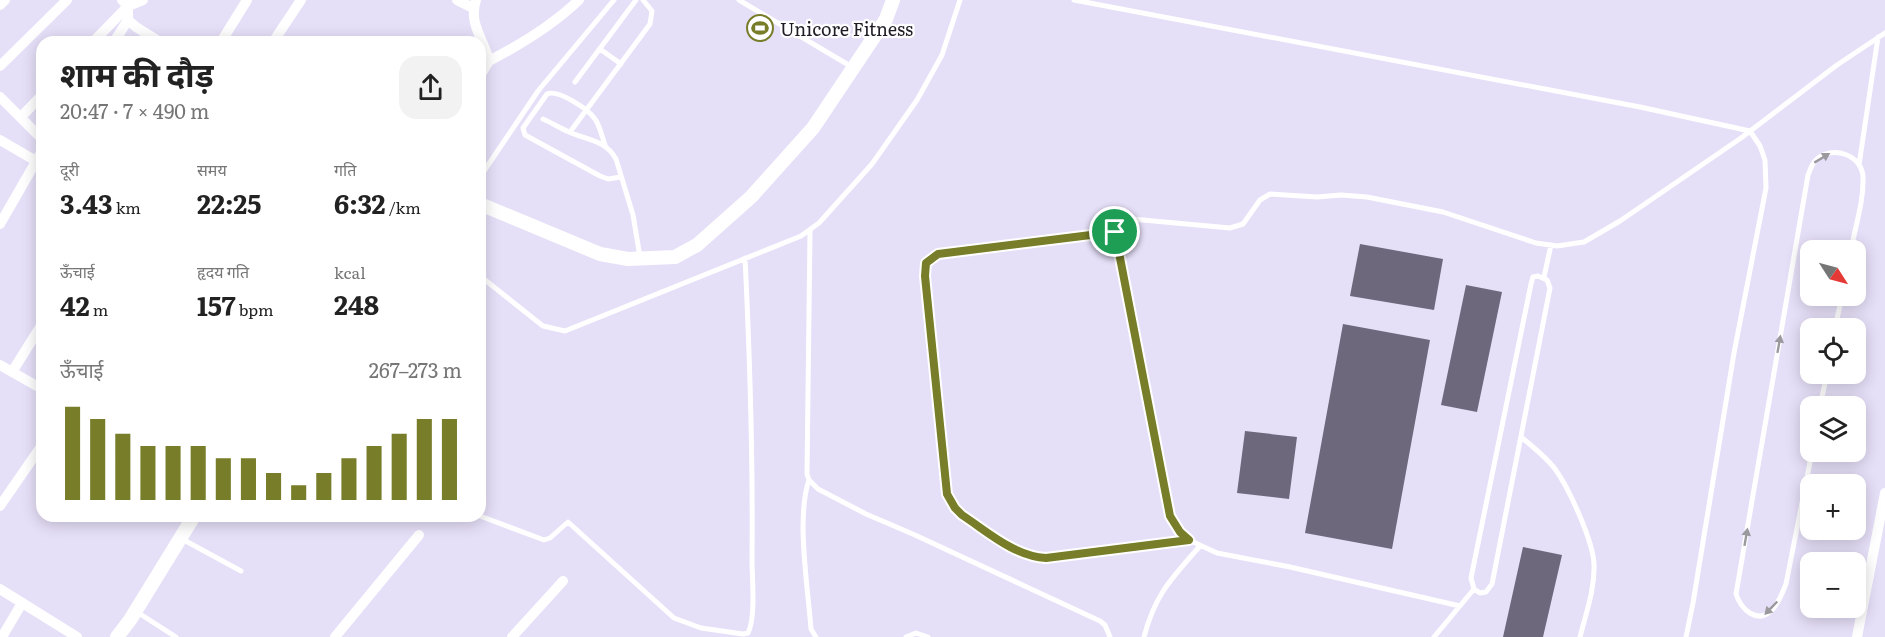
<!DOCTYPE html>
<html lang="hi">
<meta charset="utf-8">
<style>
body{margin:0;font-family:Literata,"Noto Sans Devanagari",serif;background:#f2f2f2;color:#222;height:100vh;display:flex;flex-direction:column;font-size:22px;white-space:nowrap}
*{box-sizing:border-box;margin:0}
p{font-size:20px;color:#767676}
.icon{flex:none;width:33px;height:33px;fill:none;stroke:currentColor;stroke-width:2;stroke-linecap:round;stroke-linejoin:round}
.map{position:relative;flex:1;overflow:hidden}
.drawer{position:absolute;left:36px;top:36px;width:450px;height:486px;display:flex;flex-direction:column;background:#fff;border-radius:18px;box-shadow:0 3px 15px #0003}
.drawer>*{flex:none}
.needle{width:39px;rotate:126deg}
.buttons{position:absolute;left:1800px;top:240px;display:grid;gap:12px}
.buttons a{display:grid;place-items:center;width:66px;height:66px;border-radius:12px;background:#fff;box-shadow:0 3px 15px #0003;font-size:30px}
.pin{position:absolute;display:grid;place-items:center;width:51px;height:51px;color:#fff;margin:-26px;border:3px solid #fff;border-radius:50%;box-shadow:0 2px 6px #0007}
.round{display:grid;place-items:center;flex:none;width:63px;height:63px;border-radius:18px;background:#f2f2f2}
.overview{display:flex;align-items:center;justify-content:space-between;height:102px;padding:0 24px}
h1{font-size:33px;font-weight:700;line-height:45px}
.metrics{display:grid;grid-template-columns:repeat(3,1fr);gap:9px;height:102px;padding:6px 24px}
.metrics div{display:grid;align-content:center}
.metrics b{font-size:26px;font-weight:700}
.metrics small{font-size:16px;font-weight:400}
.metrics p{font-size:16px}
.chart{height:168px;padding:12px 24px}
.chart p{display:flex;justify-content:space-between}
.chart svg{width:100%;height:108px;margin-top:6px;stroke:#777d28;stroke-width:6}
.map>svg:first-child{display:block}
</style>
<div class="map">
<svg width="1885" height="637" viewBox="0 0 1885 637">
<rect width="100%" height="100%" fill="#e6dff8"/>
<path fill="#6e687d" d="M1360,244L1443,259L1434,310L1350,296Z
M1466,285L1502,292L1477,412L1441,405Z
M1343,324L1430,340L1392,549L1305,533Z
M1245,431L1297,437L1289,499L1237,493Z
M1523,547L1562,555L1543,637H1503Z"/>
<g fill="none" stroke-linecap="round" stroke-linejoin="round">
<path stroke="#fff" stroke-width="5" d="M739,0L852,67
M1074,0L1640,107L1750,131L1760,146L1765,160L1766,188L1734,353L1693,603L1686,637
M600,49L621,64
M575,82L636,0
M543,119C552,123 560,128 569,132C587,140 606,140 616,159L633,215L640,257
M570,132L650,24L652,11L643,0
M605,145C602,137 600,126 595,119C588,109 558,89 547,94L523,128L525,135L600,176L608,179L621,177
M1859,165L1878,37
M480,177L538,91L614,0
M810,231L807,474L809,480L818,489L866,514L915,535L1100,621L1105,625L1110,637
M1115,232L938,254L926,263L925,276L947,494L955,508L962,515C988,532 1014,556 1045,558L1189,540
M480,276L543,326L565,331L801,236L819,223L872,164L917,100L942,55L960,0
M1538,276L1547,280L1550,288L1492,584L1486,592L1480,593L1474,589L1471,578L1531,284L1533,277Z
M1544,277L1551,245
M1835,328L1842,296
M1820,406L1827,374
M1521,437C1533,447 1546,457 1555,469C1569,488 1593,541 1594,564C1595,589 1586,613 1580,637
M1812,452L1786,584C1782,593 1779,603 1772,610C1757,625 1741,609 1736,594L1808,175C1810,170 1812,163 1817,159C1833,145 1862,155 1863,177C1864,201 1855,227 1851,250
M809,480C796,517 808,588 811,629L816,637
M480,516L544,540L550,538L568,522L674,618L701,628L743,634L748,633C756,617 752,578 752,560C753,459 750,359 745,258
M182,539L241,571
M1460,606L1290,567L1217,553L1189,540L1180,532L1170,516L1115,241V232L1119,222L1132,219L1230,228L1243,224L1260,200L1270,194L1317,197L1341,195L1367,197L1443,212L1536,243L1557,246L1584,242L1620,221L1741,138L1837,65L1885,33
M137,612L176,637
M906,637L916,633L928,637
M1144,637C1155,594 1172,578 1200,546
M1434,637L1474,589"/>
<path stroke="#fff" stroke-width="10" d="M457,0L473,8
M476,0C468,24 484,39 489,61L480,76
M0,5L5,0
M128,20L136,27L160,42
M93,42L128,6L143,0
M114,42L128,20V6L122,0
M221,42L247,0
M273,42L301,0
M489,61C520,45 553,25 579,0
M0,66L67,0
M0,97L42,139
M21,117L42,95
M0,140L36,161
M0,224L42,151
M0,365L42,389
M12,372L42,324
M0,506L42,445
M0,589L77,637
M2,637L22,603
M335,637L419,535
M512,637L563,581
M1857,637L1885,493"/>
<path stroke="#fff" stroke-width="14" d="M480,204L600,254L628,259L675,257L697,245L751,197L813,128L886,19L893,0
M117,637L130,620L194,516"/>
</g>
<defs><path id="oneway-solid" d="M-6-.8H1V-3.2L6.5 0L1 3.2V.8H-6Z" transform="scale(1.5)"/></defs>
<g fill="#9a999d">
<use href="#oneway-solid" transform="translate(1822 158) rotate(-31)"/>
<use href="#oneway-solid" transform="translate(1779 344) rotate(-80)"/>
<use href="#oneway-solid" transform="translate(1746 537) rotate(-80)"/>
<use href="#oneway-solid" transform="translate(1771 608) rotate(134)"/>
</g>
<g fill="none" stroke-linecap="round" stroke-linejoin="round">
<defs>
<path id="route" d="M1115,232L1170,516L1180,532L1189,540L1046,558C1014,556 988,532 962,515L955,508L947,494L925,276L926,263L938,254Z"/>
</defs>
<use href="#route" stroke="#fff" stroke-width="12"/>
<use href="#route" stroke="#777d28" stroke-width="8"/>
</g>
<defs>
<symbol id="stadium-ring" viewBox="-11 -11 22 22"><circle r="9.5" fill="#fff" stroke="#777d28" stroke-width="1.5"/><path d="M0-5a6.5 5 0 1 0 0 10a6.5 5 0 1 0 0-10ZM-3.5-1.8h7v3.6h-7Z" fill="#777d28"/></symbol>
</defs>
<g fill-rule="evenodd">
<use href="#stadium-ring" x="745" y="13" width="30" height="30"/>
</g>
<g text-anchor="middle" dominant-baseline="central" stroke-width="4.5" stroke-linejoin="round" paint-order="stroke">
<g font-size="18" fill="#1f1c25" stroke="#fff" text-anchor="start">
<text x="780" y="28">Unicore Fitness</text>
</g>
</g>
</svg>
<div class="buttons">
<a><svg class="needle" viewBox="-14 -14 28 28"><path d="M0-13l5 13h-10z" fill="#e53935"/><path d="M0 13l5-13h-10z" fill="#767676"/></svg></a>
<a><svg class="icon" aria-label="locate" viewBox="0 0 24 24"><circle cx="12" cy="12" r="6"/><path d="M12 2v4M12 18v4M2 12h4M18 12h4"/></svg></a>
<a><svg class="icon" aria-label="layers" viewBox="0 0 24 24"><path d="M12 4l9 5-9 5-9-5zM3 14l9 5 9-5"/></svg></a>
<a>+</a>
<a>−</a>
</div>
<div class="pin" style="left:1115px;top:232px;background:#1e9e55"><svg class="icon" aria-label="arrive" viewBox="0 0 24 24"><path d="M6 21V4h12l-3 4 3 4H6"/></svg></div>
<section class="drawer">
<div class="overview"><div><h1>शाम की दौड़</h1><p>20:47 · 7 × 490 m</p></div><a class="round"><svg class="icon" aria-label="share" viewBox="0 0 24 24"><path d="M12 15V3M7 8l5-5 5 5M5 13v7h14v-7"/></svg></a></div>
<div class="metrics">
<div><p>दूरी</p><b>3.43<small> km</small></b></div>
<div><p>समय</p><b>22:25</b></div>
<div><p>गति</p><b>6:32<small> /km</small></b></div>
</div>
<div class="metrics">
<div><p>ऊँचाई</p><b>42<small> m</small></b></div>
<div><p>हृदय गति</p><b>157<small> bpm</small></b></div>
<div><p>kcal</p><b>248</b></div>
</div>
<div class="chart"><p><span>ऊँचाई</span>267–273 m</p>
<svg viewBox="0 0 160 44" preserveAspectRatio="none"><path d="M5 44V6M15 44V11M25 44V17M35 44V22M45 44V22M55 44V22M65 44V27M75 44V27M85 44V33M95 44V38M105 44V33M115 44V27M125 44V22M135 44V17M145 44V11M155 44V11"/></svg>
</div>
</section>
</div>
